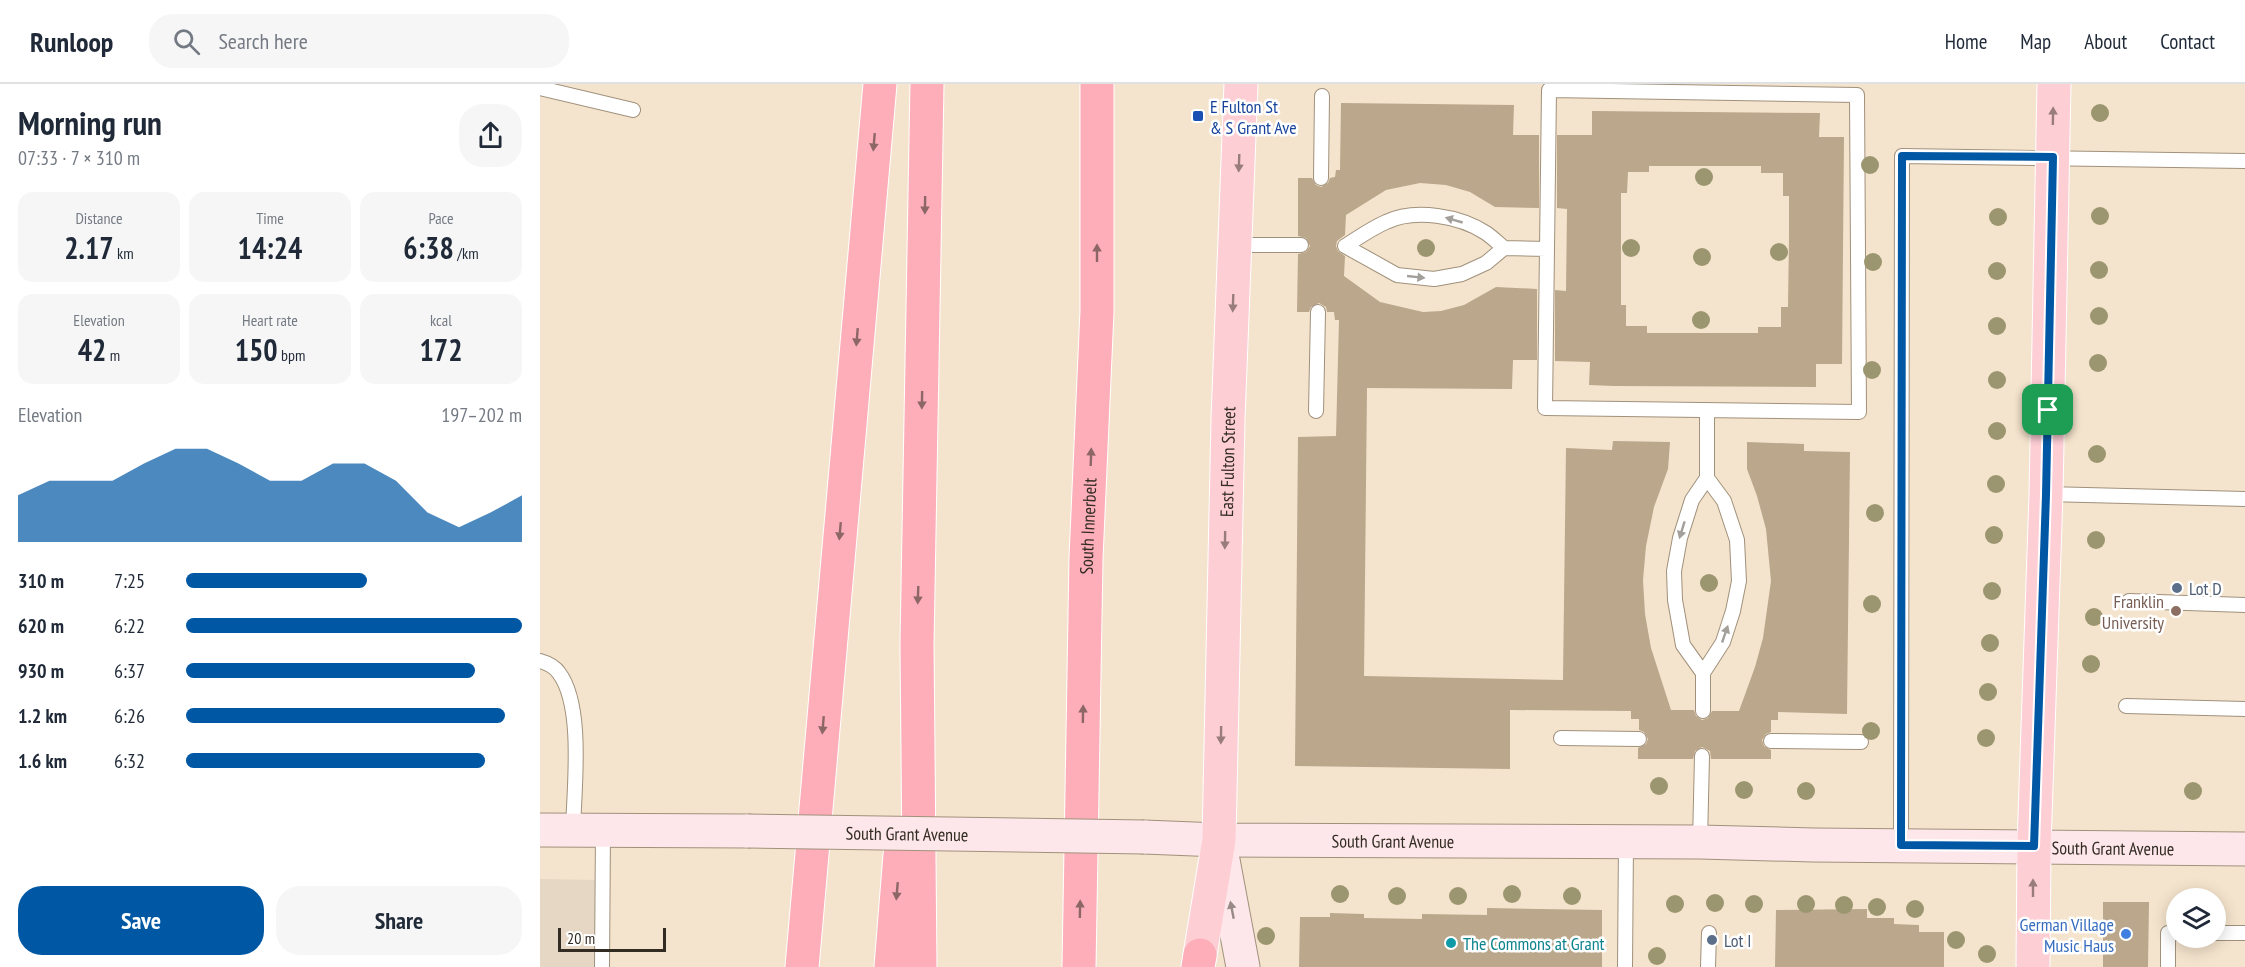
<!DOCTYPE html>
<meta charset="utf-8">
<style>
body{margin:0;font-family:"PT Sans Narrow",sans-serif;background:#f6f6f7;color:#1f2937;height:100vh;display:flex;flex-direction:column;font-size:22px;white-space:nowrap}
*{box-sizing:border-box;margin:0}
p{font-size:20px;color:#747a83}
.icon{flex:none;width:33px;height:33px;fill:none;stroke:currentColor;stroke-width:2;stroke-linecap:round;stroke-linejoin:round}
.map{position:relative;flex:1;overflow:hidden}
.side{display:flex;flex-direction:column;background:#fff;width:540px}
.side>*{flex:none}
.controls{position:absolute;left:1626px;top:804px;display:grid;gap:12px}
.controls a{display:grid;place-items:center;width:60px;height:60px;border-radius:50%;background:#fff;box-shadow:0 3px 15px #0003;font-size:30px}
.scale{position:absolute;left:18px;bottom:15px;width:108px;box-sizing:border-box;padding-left:6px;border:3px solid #322c23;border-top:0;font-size:16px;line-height:21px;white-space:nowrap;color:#322c23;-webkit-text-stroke:4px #fff;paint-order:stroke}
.pin{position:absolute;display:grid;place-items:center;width:51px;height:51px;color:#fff;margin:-26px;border-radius:12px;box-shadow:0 3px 9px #0006}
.round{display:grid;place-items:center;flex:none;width:63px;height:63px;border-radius:24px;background:#f6f6f7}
.head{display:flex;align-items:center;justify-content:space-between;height:102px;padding:0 18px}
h1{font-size:33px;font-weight:700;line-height:45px}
.stats{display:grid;grid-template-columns:repeat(3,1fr);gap:9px;height:102px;padding:6px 18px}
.stats div{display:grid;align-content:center;border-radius:15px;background:#f6f6f7;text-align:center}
.stats b{font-size:30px;font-weight:700}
.stats small{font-size:16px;font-weight:400}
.stats p{font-size:16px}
.chart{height:168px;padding:12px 18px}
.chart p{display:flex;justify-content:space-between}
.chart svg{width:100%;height:108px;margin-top:6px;fill:#0058a5;opacity:.7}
.primary-button{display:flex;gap:12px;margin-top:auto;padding:12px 18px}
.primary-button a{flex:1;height:69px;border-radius:24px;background:#0058a5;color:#fff;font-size:24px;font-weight:700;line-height:69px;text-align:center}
.primary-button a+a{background:#f6f6f7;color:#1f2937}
ul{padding:0 18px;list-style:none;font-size:20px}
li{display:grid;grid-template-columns:96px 72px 1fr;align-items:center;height:45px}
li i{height:15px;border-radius:8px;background:#0058a5}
header{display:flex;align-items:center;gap:36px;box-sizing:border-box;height:84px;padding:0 30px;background:#fff;border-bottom:2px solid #e0e1e3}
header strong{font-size:28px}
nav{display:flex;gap:33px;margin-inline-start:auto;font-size:21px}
.search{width:420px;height:54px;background:#f6f6f7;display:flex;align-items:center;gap:15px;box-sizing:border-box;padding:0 21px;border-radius:24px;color:#747a83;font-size:22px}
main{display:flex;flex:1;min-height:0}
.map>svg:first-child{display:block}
</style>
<header>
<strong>Runloop</strong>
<div class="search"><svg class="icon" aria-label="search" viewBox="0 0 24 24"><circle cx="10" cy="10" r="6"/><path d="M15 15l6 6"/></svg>Search here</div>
<nav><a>Home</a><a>Map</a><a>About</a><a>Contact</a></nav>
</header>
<main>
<section class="side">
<div class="head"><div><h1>Morning run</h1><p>07:33 · 7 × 310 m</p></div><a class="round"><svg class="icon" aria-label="share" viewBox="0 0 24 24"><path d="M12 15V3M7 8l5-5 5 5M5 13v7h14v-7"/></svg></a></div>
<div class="stats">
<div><p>Distance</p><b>2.17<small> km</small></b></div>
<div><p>Time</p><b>14:24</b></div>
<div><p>Pace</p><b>6:38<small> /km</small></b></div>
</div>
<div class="stats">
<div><p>Elevation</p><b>42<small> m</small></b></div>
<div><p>Heart rate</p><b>150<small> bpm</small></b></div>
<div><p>kcal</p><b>172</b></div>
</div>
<div class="chart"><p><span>Elevation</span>197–202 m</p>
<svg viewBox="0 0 160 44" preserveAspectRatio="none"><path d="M0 44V25L10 19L20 19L30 19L40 12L50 6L60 6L70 12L80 19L90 19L100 12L110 12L120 19L130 32L140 38L150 32L160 25V44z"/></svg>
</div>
<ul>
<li><b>310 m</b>7:25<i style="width:54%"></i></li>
<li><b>620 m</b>6:22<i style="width:100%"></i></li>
<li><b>930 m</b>6:37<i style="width:86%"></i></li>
<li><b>1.2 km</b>6:26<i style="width:95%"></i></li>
<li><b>1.6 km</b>6:32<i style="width:89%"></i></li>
</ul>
<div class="primary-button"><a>Save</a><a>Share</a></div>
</section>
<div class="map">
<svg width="1705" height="883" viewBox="0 0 1705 883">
<rect width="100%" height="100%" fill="#f5e4cd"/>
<path fill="#e5d7c4" d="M0,795L63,796L62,883H0Z"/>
<path fill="#baa78c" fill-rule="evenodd" d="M801,19L974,21L973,51H999V124L955,123L930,108L906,101L880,99L846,106L806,131L805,151L797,157L796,162L798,167L805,172L804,192L840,218L883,228L901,227L924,221L956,203L997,205V276H973L972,305L827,304L824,592L1023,596L1026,364L1072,366L1073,357L1130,358L1128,385L1114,423L1106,462L1103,496L1105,530L1111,564L1131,626H1154L1156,632L1162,636L1168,634L1172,627H1199L1215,583L1223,554L1231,497L1226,445L1217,412L1207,385V358L1264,360V367L1310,368L1307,630L1238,628V636H1231V648L1226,650L1222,656L1224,662L1231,666V675H1171L1170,667L1162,663L1155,667L1153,675H1098V664L1106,660L1108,655L1104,648L1099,646V635H1091V627L970,626V685L755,682L758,353L796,352L799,236H795L794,228H787L786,223L779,219L771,223L769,228H757L758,170L766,168L770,162L766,154L758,152V94H772L776,101L781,103L788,99L790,94L795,93L796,86H800Z
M1052,27L1280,29L1279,53H1304L1302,280H1276V303L1074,302L1049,301L1050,278L1015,277V206L1026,207L1027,125L1017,124V51H1052ZM1109,82H1221V89H1243V112H1249V153L1248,223H1241V243H1218V249H1107V242H1086V221H1081V109H1087L1088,88H1109Z
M1563,818H1609L1608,883H1563Z
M947,824L1062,826V883H759L760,833H790V829L824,830V834L882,835V830L947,831Z
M1327,825V834H1354V840L1379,841V848H1404V883H1235L1236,826Z"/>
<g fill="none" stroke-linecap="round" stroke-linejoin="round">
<defs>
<path id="lane" d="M0,4L93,26
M1009,6L1317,11L1319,328L1005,324Z
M781,94L782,12
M695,161H761
M964,164C958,159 952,153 946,149C920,132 875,124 846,138C832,144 818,154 805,162L857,191L894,195L922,190L946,179L964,164L1007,165
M1167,326V394L1184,417L1197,456L1199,497L1193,527L1183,558L1163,589L1143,561L1135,516L1134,487L1140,454L1152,416L1167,394
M776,327L778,228
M1506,410L1705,415
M1589,517L1705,521
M0,577C7,579 15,583 19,589C44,622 34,705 33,746
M1163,589V627
M1586,622L1705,625
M1021,654L1099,655
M1231,657L1321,658
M1160,758L1162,672
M1361,761L1362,72L1705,77
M1676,849H1705
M62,883L63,746
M1085,883L1086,758
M1168,883L1169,849
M1628,883V849H1636"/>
<g id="secondary">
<path d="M0,746L208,747"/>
<path id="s1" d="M604,753L679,756L1160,758L1273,761L1705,765"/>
<path d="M680,760L703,883"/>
</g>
<g id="primary">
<path id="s2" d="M660,871L679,756L688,335L701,0"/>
<path d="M1493,883L1494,762L1506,410L1514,0"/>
</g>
<g id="highway">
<path d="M262,883L340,0"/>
<path d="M351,883L360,771"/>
<path d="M380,883L377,560L387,0"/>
<path id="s3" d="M539,883L546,474L557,227V0"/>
<path d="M658,883L660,871"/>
</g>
</defs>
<use href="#lane" stroke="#a0917c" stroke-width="16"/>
<use href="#secondary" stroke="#a0917c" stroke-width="35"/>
<use href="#primary" stroke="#fff" stroke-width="35"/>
<use href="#highway" stroke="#fff" stroke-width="35"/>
<use href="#lane" stroke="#fff" stroke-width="14"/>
<use href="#secondary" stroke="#fee7ea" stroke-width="33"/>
<use href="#primary" stroke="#feced5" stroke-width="33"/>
<use href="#highway" stroke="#fdaeb9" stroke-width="33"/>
<defs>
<g id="secondary-bridge">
<path id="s4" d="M208,747L604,753"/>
</g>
</defs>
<use href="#secondary-bridge" stroke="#a0917c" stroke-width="35" stroke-linecap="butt"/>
<use href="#secondary-bridge" stroke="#fee7ea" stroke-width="33"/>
</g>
<g fill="#9c9670">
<circle cx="1560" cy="29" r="9"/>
<circle cx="1330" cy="81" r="9"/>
<circle cx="1164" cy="93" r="9"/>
<circle cx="1560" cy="132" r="9"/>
<circle cx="1458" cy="133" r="9"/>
<circle cx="886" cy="164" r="9"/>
<circle cx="1091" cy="164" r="9"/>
<circle cx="1239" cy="168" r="9"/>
<circle cx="1162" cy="173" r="9"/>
<circle cx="1333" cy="178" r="9"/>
<circle cx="1559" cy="186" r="9"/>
<circle cx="1457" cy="187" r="9"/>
<circle cx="1559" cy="232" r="9"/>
<circle cx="1161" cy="236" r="9"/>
<circle cx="1457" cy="242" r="9"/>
<circle cx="1558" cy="279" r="9"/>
<circle cx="1332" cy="286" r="9"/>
<circle cx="1457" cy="296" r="9"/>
<circle cx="1457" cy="347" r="9"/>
<circle cx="1557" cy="370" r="9"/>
<circle cx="1456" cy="400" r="9"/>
<circle cx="1335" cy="429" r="9"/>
<circle cx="1454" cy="451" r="9"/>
<circle cx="1556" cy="456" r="9"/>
<circle cx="1169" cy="499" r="9"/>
<circle cx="1452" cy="507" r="9"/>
<circle cx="1332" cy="520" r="9"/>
<circle cx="1554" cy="533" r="9"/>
<circle cx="1450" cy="559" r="9"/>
<circle cx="1551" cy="580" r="9"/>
<circle cx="1448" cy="608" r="9"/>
<circle cx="1331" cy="647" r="9"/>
<circle cx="1446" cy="654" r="9"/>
<circle cx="1119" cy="702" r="9"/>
<circle cx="1204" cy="706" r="9"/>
<circle cx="1266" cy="707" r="9"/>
<circle cx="1653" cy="707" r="9"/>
<circle cx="800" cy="810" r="9"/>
<circle cx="972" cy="810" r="9"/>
<circle cx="857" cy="812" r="9"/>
<circle cx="918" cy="812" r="9"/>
<circle cx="1032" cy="812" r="9"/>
<circle cx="1175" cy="819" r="9"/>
<circle cx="1135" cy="820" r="9"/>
<circle cx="1214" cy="820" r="9"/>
<circle cx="1266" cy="820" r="9"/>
<circle cx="1304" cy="821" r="9"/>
<circle cx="1337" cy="823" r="9"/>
<circle cx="1375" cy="825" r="9"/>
<circle cx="726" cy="852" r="9"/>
<circle cx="1416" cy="856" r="9"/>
<circle cx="1447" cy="870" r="9"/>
<circle cx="1117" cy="872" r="9"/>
</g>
<defs><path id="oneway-solid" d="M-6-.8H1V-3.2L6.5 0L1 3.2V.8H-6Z" transform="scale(1.5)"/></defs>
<g fill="#987d7c">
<use href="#oneway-solid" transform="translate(1513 32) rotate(-89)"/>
<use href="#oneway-solid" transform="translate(699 79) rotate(92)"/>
<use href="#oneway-solid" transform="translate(693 219) rotate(92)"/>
<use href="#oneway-solid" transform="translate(685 456) rotate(91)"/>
<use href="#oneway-solid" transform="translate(681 651) rotate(91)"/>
<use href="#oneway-solid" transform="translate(1493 804) rotate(-90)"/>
</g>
<g fill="#8d6666">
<use href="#oneway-solid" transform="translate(334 58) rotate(95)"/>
<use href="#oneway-solid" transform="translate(385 121) rotate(91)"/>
<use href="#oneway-solid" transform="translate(557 169) rotate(-90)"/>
<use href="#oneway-solid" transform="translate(317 253) rotate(95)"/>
<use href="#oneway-solid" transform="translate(382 316) rotate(91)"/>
<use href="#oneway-solid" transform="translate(551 373) rotate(-88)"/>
<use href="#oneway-solid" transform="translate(300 447) rotate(95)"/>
<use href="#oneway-solid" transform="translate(378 511) rotate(92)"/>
<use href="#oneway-solid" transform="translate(543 630) rotate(-89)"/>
<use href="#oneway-solid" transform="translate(283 641) rotate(95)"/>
<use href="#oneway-solid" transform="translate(357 807) rotate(95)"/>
<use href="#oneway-solid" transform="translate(540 825) rotate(-89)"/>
</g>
<g fill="#a3a09c">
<use href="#oneway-solid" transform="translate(914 136) rotate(-164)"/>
<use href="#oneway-solid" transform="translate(876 193) rotate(6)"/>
<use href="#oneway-solid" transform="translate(1142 446) rotate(107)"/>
<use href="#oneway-solid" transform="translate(1185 550) rotate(-71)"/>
</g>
<use fill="#988a86" href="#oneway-solid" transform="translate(692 826) rotate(-101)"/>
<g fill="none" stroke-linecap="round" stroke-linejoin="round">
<defs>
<path id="route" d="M1362,72L1513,73L1506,411L1494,762L1361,761Z"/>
</defs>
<use href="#route" stroke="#fff" stroke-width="12"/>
<use href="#route" stroke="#0058a5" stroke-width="8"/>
</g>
<rect fill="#1a4fb4" stroke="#fff" stroke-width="2" x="652" y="26" width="12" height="12" rx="3"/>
<g fill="#5c6f8a" stroke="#fff" stroke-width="2">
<circle cx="1637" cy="504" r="6"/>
<circle cx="1172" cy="856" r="6"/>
</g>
<circle fill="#8d6e63" stroke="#fff" stroke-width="2" cx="1636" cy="527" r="6"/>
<circle fill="#3f7fe0" stroke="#fff" stroke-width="2" cx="1586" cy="850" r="6"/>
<circle fill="#0f9aa8" stroke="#fff" stroke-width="2" cx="911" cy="859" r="6"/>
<g text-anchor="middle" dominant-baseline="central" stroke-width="5" stroke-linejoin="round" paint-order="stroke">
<g font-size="18" fill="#164399" stroke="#fff" text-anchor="start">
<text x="670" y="22">E Fulton St<tspan x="670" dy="21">&amp; S Grant Ave</tspan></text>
</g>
<g font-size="18" fill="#322c23" stroke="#fff">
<text stroke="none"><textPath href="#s2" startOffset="495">East Fulton Street</textPath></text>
<text stroke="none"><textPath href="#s3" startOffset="441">South Innerbelt</textPath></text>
<text stroke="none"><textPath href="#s4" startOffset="159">South Grant Avenue</textPath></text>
<text stroke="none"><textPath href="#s1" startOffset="249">South Grant Avenue</textPath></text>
<text stroke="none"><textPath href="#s1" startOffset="969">South Grant Avenue</textPath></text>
</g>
<g font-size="18" fill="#4e5e75" stroke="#fff" text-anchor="start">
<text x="1649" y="504">Lot D</text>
<text x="1184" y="856">Lot I</text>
</g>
<g font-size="18" fill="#785e54" stroke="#fff" text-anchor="end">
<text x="1624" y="517">Franklin<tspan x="1624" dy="21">University</tspan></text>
</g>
<g font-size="18" fill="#366cbe" stroke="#fff" text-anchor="end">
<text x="1574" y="840">German Village<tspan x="1574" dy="21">Music Haus</tspan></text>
</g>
<g font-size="18" fill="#0d838f" stroke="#fff" text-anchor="start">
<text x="923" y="859">The Commons at Grant</text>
</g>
</g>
</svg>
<div class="controls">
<a><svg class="icon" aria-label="layers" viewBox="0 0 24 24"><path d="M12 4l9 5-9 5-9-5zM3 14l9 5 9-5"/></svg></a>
</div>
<div class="scale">20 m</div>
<div class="pin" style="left:1508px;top:326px;background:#1e9e55"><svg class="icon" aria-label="arrive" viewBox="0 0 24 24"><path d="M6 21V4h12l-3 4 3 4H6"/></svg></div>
</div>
</main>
